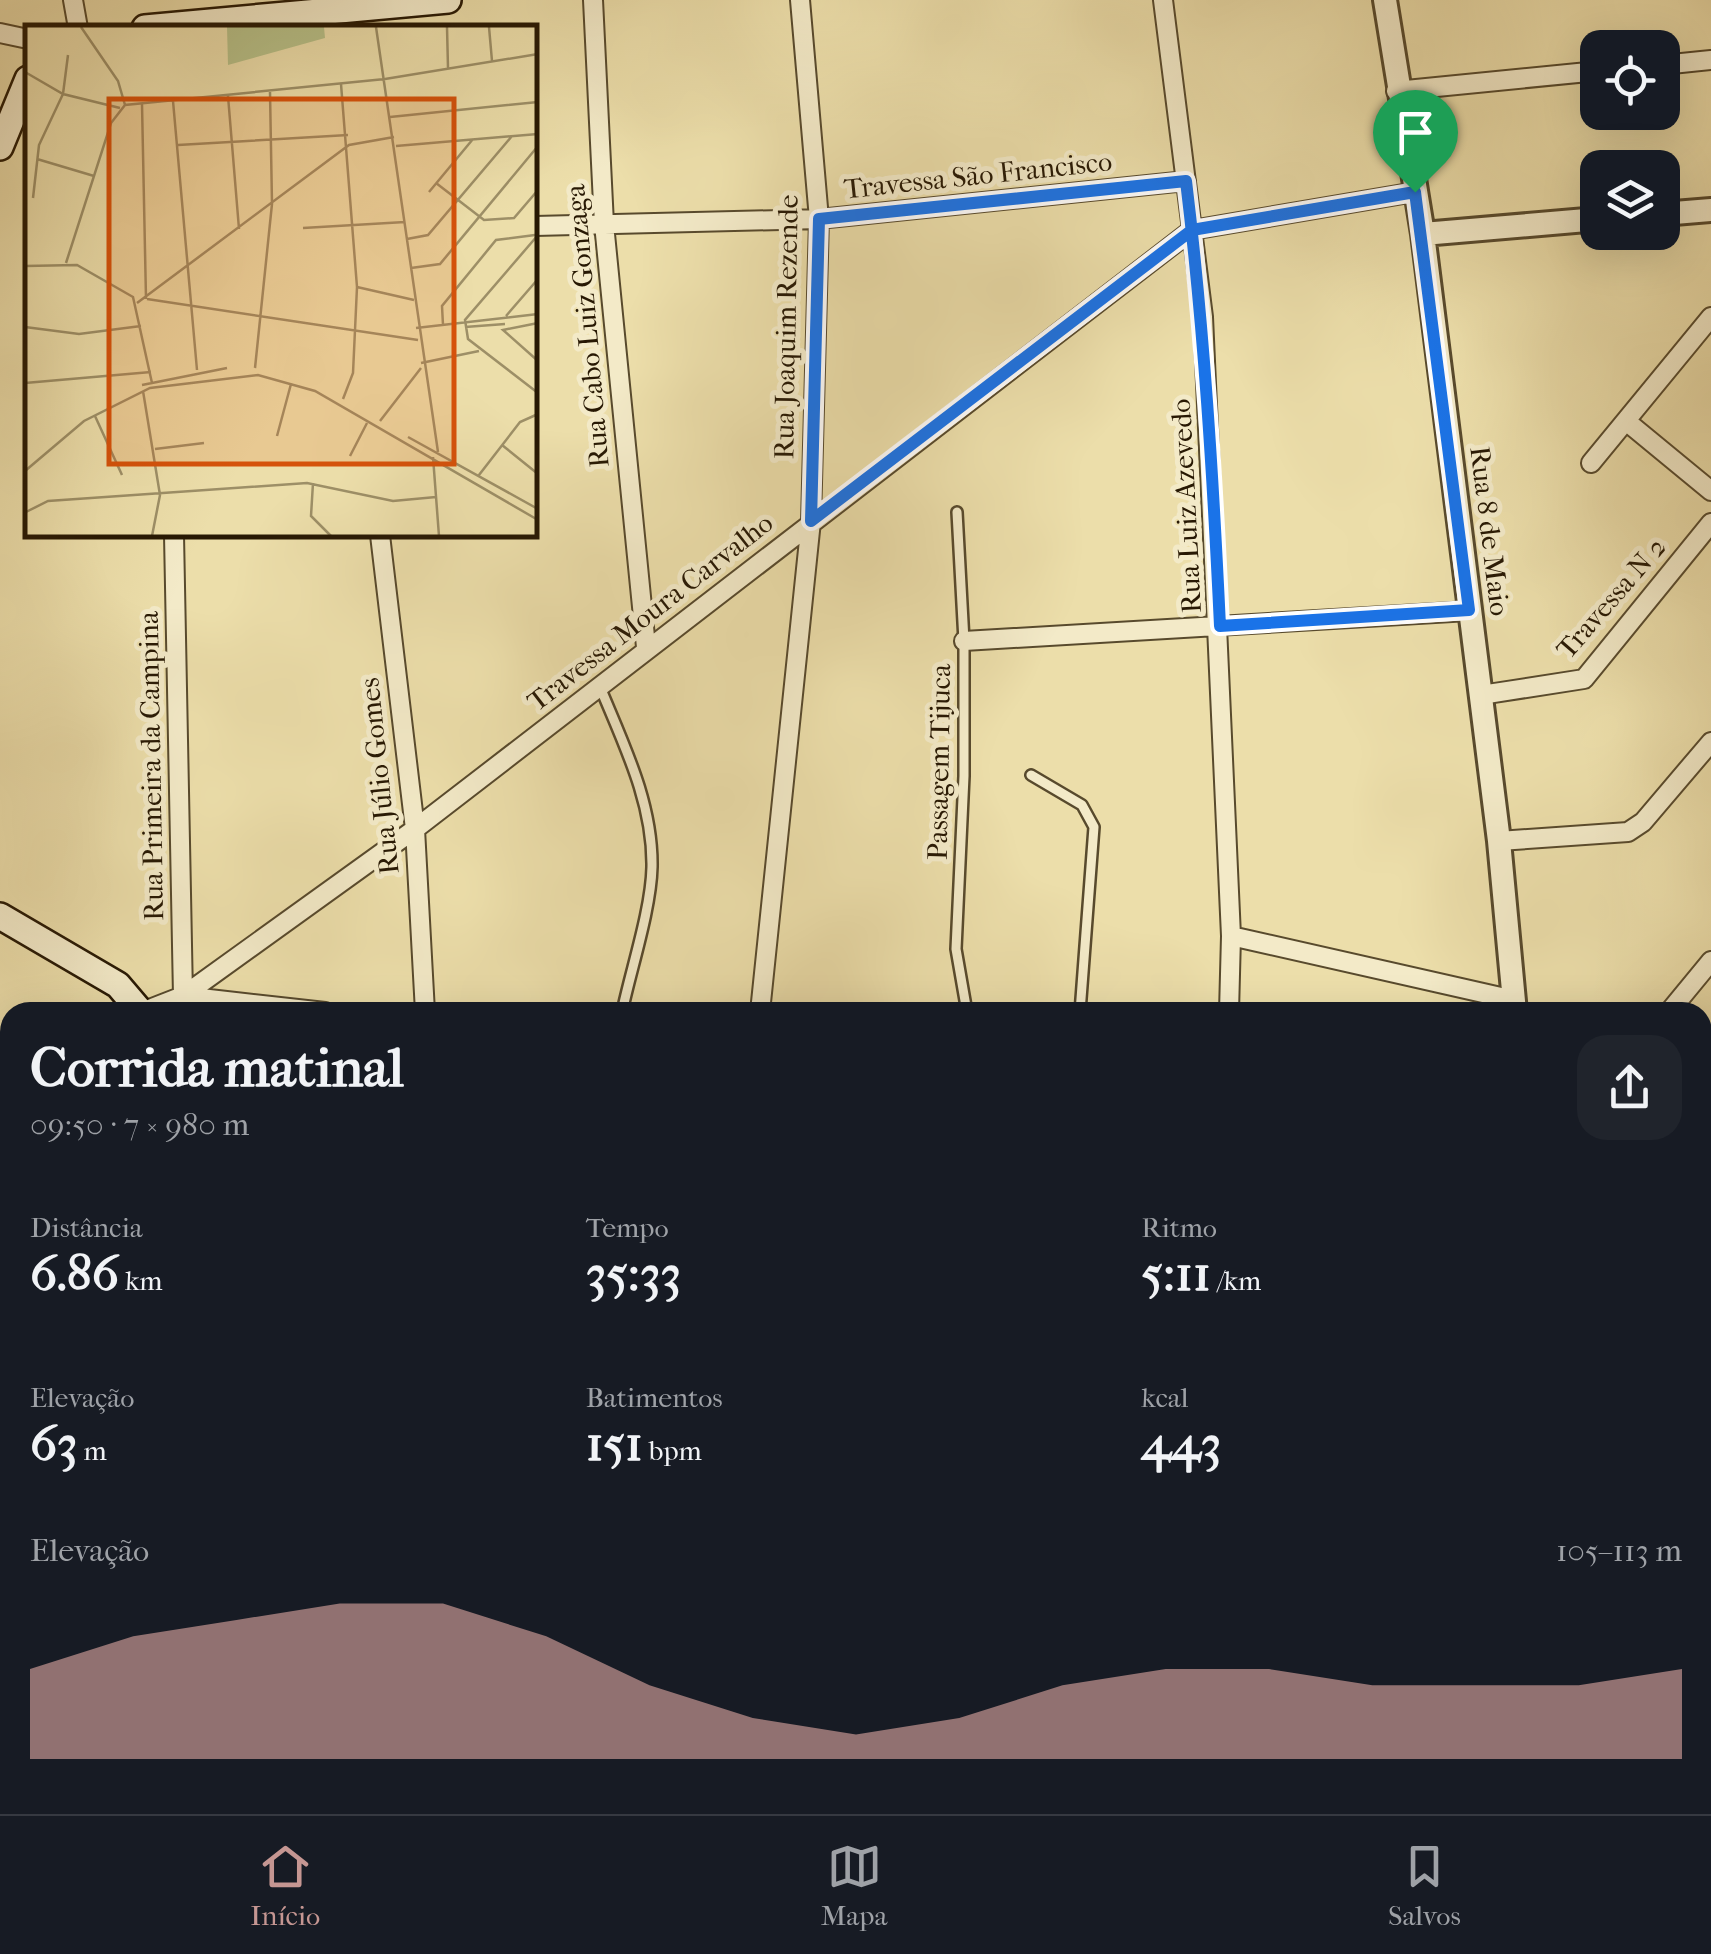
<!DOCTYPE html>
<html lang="pt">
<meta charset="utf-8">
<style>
body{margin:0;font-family:"IM FELL French Canon",serif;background:#20242c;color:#f1f3f6;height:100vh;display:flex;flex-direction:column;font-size:38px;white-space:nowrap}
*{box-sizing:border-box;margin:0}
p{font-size:32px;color:#9ea1a6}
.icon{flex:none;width:55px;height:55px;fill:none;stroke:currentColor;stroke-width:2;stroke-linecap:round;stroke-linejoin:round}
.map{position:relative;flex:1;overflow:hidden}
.details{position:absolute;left:0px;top:1002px;width:1712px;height:812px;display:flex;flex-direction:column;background:#171b24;border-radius:30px 30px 0 0;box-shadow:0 10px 40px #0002}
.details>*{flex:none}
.controls{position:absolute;left:1580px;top:30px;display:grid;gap:20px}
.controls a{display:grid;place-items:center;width:100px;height:100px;border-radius:20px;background:#171b24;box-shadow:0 10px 40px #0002;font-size:50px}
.pin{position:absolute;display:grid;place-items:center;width:85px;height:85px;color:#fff;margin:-102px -42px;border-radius:50% 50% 50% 0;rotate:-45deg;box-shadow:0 0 10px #0007}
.pin .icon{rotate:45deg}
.round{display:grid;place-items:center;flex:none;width:105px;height:105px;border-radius:30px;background:#20242c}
.head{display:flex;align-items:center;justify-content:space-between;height:170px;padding:0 30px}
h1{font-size:55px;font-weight:700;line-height:75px}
.figures{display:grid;grid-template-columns:repeat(3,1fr);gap:15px;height:170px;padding:10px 30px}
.figures div{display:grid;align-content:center}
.figures b{font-size:50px;font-weight:700}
.figures small{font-size:28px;font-weight:400}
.figures p{font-size:28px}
.chart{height:280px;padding:20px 30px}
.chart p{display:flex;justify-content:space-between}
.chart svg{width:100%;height:180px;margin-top:10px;fill:#c59692;opacity:.7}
.menu{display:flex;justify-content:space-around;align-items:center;height:140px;border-top:2px solid #363941;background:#171b24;font-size:28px;color:#9ea1a6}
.menu a{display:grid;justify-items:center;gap:5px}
.menu .on{color:#c59692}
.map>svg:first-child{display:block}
</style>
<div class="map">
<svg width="1711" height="1814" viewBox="0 0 1711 1814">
<rect width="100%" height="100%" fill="#ecdeaa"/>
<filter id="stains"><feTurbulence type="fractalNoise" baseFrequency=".002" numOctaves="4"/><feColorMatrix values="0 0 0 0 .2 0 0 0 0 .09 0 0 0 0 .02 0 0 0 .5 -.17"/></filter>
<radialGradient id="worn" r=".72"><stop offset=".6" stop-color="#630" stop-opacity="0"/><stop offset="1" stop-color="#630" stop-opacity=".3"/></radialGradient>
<path fill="#0003" d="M1711,1526V1659L1702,1660V1528Z"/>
<path fill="#e5ac90" stroke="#271803" stroke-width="2.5" d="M1711,1321V1489L1702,1490V1323Z
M1711,1523V1645L1702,1647V1525Z"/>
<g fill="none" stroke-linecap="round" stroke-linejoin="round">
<defs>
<path id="service" d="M957,512L964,641V776L956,949L967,1012
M600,687C624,745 653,803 652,867C651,910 631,969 622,1012
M1031,775L1082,805L1094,827L1080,1012
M1702,1495L1711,1493
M1702,1672L1711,1670
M1702,1709L1711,1715
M51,1814L74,1805"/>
<path id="minor" d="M73,0L78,28
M593,0L604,224L646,647
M1163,0L1203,317L1231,936L1229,1012
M0,33L28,39
M1662,65L1711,60
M1396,91L1598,71
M535,226L819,219L1186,181
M1626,421L1711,491
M1591,463L1711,317
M174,535L183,996
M380,535L415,829L425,1012
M964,641L1469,611
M1481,695L1584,679L1711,523
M1499,841L1628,832L1643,822L1711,742
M1231,936L1514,1000
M183,996L325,1012
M142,1012L183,996L415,829L1192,230L1415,192
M760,1012L811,521L819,219L800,0
M1669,1012L1711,961
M1702,1114L1711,1112
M0,1154L10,1152
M1702,1281L1711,1280
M0,1727L10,1748
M39,1805L43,1814
M237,1805L238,1814"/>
<path id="tertiary" d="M1385,0L1423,234L1499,841L1515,1012
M1662,214L1711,210
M1423,234L1598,219"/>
<path id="secondary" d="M145,28L448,0
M0,147L28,79
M0,916L118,985L141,1012
M0,1369L10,1367
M1613,1805L1615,1814"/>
<path id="primary" d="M0,1500L10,1495
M0,1534L10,1529
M1702,1796L1711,1801
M1635,1805L1650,1814"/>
</defs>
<use href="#service" stroke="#584a2d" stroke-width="14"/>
<use href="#minor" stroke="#584a2d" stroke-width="22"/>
<use href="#tertiary" stroke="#584a2d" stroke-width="28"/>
<use href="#secondary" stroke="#271803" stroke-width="30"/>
<use href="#primary" stroke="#271803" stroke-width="32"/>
<path stroke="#271803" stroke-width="2.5" stroke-dasharray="8 5" stroke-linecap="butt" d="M314,1805L315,1814"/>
<use href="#service" stroke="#f3eac8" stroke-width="9"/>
<use href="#minor" stroke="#f3eac8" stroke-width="18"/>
<use href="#tertiary" stroke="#f3eac8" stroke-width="22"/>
<use href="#secondary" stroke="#f3eac8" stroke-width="25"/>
<use href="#primary" stroke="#e6bf75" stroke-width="28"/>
</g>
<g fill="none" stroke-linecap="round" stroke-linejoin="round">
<defs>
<path id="route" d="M1415,192L1192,230L811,521L819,219L1186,181C1204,329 1213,477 1220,626L1469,610L1415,192"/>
</defs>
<use href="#route" stroke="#fff" stroke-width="20"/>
<use href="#route" stroke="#1a73e8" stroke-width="12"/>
</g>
<g text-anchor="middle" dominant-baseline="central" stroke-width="10" stroke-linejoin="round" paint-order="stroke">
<g font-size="28" fill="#271803" stroke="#f3eac8">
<text transform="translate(978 175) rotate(-6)">Travessa São Francisco</text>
<text transform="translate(587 326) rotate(-95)">Rua Cabo Luiz Gonzaga</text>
<text transform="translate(786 327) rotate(-89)">Rua Joaquim Rezende</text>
<text transform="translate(1186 506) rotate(-93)">Rua Luiz Azevedo</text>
<text transform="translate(1490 531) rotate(83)">Rua 8 de Maio</text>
<text transform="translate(1611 598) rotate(-49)">Travessa N 2</text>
<text transform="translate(650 612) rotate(-38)">Travessa Moura Carvalho</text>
<text transform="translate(939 762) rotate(-89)">Passagem Tijuca</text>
<text transform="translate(151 766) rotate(-91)">Rua Primeira da Campina</text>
<text transform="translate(379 776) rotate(-96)">Rua Júlio Gomes</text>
</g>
</g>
<g transform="translate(25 25)">
<rect width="512" height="512" fill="#ecdeaa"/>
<path d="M202,2H299L300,13L203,40Z" fill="#b7c189"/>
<path fill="none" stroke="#9d8f67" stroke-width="2.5" d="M56,2L93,56L100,80M351,2L413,427M422,2L423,43M464,2L467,36M0,47L38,69L95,83M316,59L332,262L328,348L318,374M203,71L214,204M148,76L172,345M117,79L121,274M365,92L513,77M153,120L323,110M371,121L513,109M12,134L69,151M411,158L459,195L489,193L513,165M404,167L448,114M8,173L14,120L38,69L43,30M278,203L380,197M513,210L440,295L443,314L513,368M382,214L403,210L487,111M41,238L86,98L100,80L360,54L513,29M0,241L52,240L108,272L127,358M386,243L415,239L513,121M332,262L389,275M122,274L393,315M112,278L324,120L369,112M481,291L513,254M513,298L478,305L513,336M418,300L417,281L471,215L510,210M0,302L54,309L116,301M440,302L480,299M391,303L513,289M396,338L454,326M230,343L247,179L245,67M0,358L126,347M117,360L202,343M118,366L135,470L127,511M70,391L97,450M355,396L396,343M252,411L266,359M383,412L513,484M477,420L513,449M130,424L179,418M325,431L342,398M408,432L414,511M0,446L59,396L125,363L233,350L290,366L513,495M454,450L495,397L513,389M288,458L286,491L306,511M1,487L23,476L282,458L368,476L411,472"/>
<path fill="#d5520b" fill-opacity="0.15" stroke="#d5520b" stroke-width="5" d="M84,74H429V439H84Z"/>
<rect width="512" height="512" fill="none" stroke="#271803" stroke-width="5"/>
</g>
<rect width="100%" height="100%" filter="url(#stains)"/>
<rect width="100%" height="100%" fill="url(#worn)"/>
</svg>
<div class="controls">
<a><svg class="icon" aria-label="locate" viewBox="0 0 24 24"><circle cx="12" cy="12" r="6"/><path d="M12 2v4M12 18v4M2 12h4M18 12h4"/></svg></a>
<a><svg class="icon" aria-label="layers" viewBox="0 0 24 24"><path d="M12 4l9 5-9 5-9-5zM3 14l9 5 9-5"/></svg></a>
</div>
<div class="pin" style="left:1415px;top:192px;background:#1e9e55"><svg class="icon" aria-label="arrive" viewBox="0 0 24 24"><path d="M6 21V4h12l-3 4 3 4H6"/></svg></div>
<section class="details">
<div class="head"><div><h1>Corrida matinal</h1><p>09:50 · 7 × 980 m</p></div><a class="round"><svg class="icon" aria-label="share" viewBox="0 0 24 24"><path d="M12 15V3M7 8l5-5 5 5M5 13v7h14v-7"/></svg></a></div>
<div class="figures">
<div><p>Distância</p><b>6.86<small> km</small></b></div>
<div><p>Tempo</p><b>35:33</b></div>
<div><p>Ritmo</p><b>5:11<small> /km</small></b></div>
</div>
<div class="figures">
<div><p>Elevação</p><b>63<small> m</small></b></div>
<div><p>Batimentos</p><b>151<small> bpm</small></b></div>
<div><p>kcal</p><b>443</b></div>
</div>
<div class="chart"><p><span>Elevação</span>105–113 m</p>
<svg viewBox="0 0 160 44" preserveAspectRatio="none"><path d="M0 44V22L10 14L20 10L30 6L40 6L50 14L60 26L70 34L80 38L90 34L100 26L110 22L120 22L130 26L140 26L150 26L160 22V44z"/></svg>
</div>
</section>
</div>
<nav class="menu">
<a class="on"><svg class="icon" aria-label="home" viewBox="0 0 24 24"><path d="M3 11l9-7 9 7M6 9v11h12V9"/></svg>Início</a>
<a><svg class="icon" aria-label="map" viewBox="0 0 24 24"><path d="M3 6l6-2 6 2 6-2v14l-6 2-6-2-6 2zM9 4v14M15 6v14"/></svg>Mapa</a>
<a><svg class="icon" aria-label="saved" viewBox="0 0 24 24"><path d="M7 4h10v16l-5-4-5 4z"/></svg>Salvos</a>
</nav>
